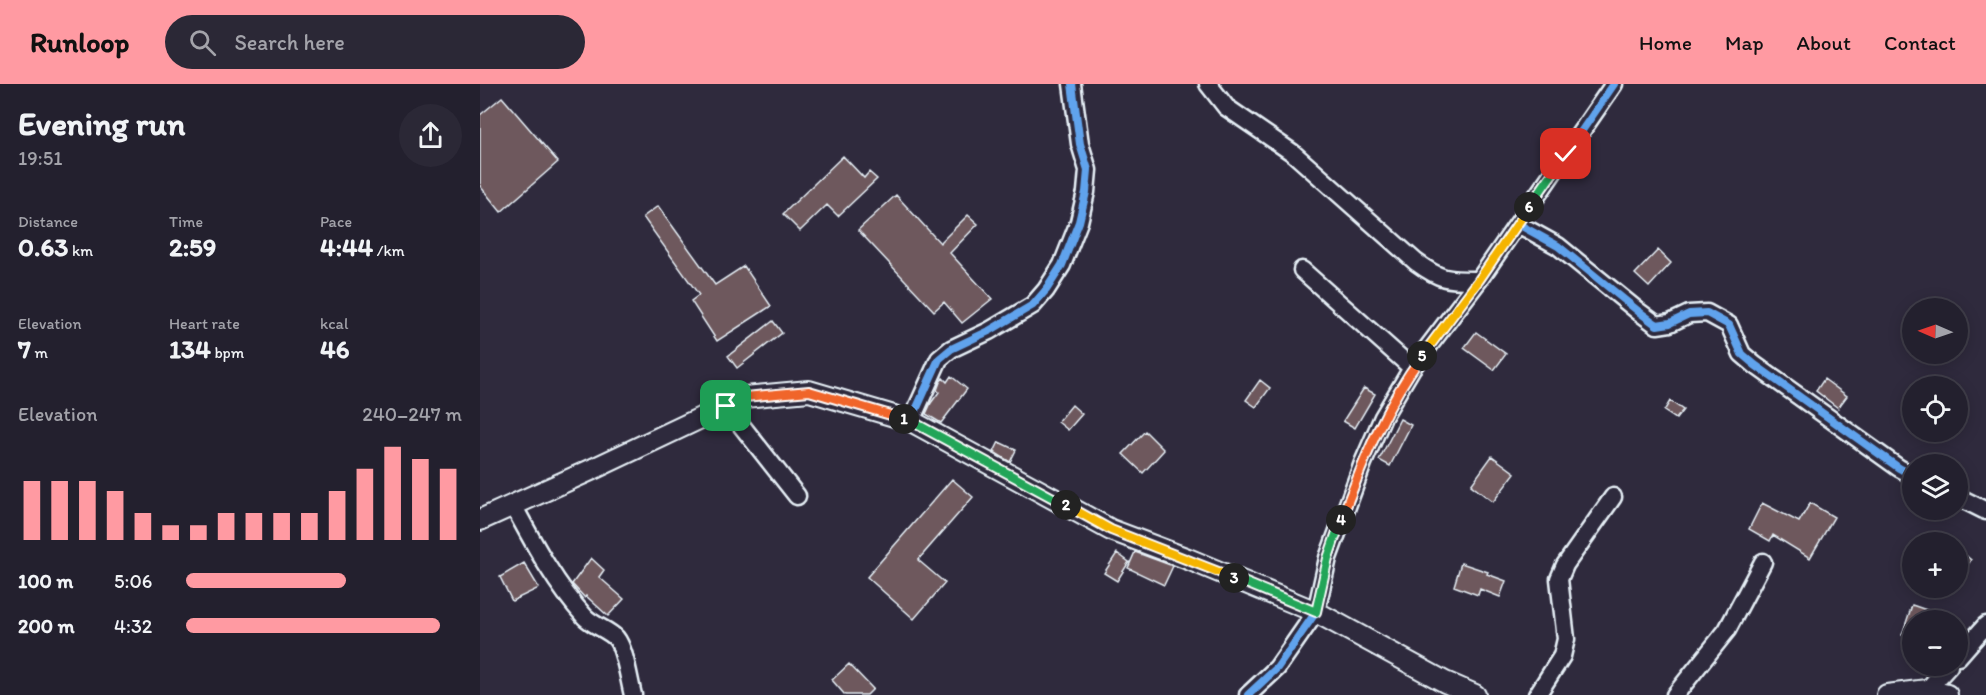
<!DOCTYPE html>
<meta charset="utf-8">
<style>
body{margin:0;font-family:Itim,sans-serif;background:#2b2836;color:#f1f3f6;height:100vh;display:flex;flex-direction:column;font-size:22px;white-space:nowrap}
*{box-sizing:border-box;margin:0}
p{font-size:20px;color:#a3a3aa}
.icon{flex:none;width:33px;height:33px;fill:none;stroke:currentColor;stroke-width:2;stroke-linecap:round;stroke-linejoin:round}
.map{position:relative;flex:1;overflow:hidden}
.details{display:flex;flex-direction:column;background:#23202e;width:480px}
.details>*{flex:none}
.needle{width:39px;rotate:272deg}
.fabs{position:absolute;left:1422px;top:214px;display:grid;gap:12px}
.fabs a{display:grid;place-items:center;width:66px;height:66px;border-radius:50%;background:#23202e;box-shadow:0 3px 15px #0003,0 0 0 2px #403e4a;font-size:30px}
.pin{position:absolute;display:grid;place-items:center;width:51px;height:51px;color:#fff;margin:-26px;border-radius:12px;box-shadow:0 3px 9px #0006}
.km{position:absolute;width:30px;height:30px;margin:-15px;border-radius:50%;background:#222;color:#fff;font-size:16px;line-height:30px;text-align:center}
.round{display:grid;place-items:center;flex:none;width:63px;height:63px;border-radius:32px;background:#2b2836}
.overview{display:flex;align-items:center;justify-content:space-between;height:102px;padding:0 18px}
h1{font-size:33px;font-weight:700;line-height:45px}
.figures{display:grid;grid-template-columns:repeat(3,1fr);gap:9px;height:102px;padding:6px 18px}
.figures div{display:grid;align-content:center}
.figures b{font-size:26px;font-weight:700}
.figures small{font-size:16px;font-weight:400}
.figures p{font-size:16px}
.chart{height:168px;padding:12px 18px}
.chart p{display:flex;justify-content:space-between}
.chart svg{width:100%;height:108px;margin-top:6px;stroke:#ff9aa2;stroke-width:6}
ul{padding:0 18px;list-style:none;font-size:20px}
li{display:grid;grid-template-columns:96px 72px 1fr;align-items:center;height:45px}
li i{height:15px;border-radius:8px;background:#ff9aa2}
header{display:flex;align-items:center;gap:36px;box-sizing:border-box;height:84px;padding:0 30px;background:#ff9aa2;color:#111}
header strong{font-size:28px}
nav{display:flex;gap:33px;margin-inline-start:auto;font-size:21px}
.search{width:420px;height:54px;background:#2b2836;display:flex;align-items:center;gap:15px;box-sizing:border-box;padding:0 21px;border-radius:33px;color:#a3a3aa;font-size:22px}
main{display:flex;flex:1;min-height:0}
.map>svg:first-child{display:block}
</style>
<header>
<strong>Runloop</strong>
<div class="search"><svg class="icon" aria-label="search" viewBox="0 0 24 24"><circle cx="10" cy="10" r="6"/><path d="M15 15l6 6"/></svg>Search here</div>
<nav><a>Home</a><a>Map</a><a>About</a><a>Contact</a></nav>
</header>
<main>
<section class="details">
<div class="overview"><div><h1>Evening run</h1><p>19:51</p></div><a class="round"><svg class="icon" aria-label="share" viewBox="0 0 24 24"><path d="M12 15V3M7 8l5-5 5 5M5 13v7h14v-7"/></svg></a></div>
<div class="figures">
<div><p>Distance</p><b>0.63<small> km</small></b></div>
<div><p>Time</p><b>2:59</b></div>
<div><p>Pace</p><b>4:44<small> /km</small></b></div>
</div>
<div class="figures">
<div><p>Elevation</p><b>7<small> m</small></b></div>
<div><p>Heart rate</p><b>134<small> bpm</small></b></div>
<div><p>kcal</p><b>46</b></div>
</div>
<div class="chart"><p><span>Elevation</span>240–247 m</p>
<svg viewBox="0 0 160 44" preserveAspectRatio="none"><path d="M5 44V20M15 44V20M25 44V20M35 44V24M45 44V33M55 44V38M65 44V38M75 44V33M85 44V33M95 44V33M105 44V33M115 44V24M125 44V15M135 44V6M145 44V11M155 44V15"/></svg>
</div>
<ul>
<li><b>100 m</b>5:06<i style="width:58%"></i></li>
<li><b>200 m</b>4:32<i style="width:92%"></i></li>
</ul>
</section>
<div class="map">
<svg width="1506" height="611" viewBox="0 0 1506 611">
<rect width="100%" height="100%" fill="#2f2a3d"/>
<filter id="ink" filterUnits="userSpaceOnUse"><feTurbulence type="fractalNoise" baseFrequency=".0167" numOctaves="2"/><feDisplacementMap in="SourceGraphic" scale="12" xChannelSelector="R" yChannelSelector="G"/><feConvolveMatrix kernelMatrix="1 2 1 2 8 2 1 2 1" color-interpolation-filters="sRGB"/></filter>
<g filter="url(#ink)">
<path fill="#6e595d" stroke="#e8f1f8" stroke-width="1.5" d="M22,13L78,78L21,128L0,102V31Z
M363,72L384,94L389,88L397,95L358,132L347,121L320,147L303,130Z
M416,111L460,159L488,131L498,140L470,169L512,215L482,239L464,218L454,227L378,146Z
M178,122L235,201L264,182L291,222L237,257L211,217L219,211L163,133Z
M1178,166L1191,179L1169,203L1155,190Z
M293,237L302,249L257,284L248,272Z
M996,248L1026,270L1014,286L984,264Z
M471,292L487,305L461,339L446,330L451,319L459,308L457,306L460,298L463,294L467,298Z
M1344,295L1367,312L1358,324L1336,307Z
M780,296L790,304L776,323L766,316Z
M884,304L895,310L875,344L863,337Z
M1190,317L1203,326L1196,335L1184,327Z
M592,321L602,330L588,346L578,338Z
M920,335L931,341L910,382L899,376Z
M665,347L684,366L663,389L643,370Z
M519,358L536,366L530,378L514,368Z
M1012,372L1035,389L1013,418L991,401Z
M472,395L493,413L438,476L465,499L434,535L387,493Z
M1282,419L1319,438L1330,419L1354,433L1330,474L1293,451L1290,457L1269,445Z
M1478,465L1491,476L1478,496Z
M655,468L693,482L684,501L648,484Z
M637,469L649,478L637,497L624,489Z
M111,474L124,486L119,493L144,515L128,532L106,512L105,514L92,500Z
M44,479L59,504L32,517L20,493Z
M981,479L1008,488L1007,490L1026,497L1020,513L1000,505L998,511L974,502Z
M1432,521L1473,535V537H1432V555L1422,551Z
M369,580L393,605L387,611H365L352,596Z"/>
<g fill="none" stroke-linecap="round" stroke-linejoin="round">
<defs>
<path id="minor" d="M728,0L746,23L813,69L936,178C962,197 968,196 999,196
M1038,140L1078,162L1158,227L1177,241L1190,239L1209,230L1227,229L1249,241L1262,270L1275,281L1419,384L1432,391
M822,186L932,284
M246,322L317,412
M431,337L459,275L471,265L509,247L553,221L566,206L582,181L599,138L606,108L608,86L600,60L592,0
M1478,413L1506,427
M33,421C54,460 75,500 105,533C114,542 127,545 136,554C145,565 149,596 153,611
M1478,573L1506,541
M1447,606L1469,582
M768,611L797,584L836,528L848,474L883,379L903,333L932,284L999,196L1134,0
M1057,611L1082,572L1086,555L1079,495L1085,481L1133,413
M1195,611L1247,546L1283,478"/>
<path id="major" d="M0,436L113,385L265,313L329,307L431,337L631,446L708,475L836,528L965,598L995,611
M1407,611L1447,606L1467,611"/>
</defs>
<use href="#minor" stroke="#e8f1f8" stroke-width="21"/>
<use href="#major" stroke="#e8f1f8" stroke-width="24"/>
<use href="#minor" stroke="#2f2a3d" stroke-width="16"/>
<use href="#major" stroke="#2f2a3d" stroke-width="20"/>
<defs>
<path id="cycleway" d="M1038,140L1078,162L1158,227L1177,241L1190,239L1209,230L1227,229L1249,241L1262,270L1275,281L1419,384L1432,391
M431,337L459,275L471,265L509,247L553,221L566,206L582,181L599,138L606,108L608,86L600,60L592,0
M768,611L797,584L836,528L848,474L883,379L903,333L932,284L999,196L1134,0"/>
</defs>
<use href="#cycleway" stroke="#2f2a3d" stroke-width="11"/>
<use href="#cycleway" stroke="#60a3ed" stroke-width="8"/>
</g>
</g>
<g fill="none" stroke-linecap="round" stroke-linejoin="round" filter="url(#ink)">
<defs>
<path id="split-1" d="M246,322L265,313L329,307L424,335"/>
<path id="split-2" d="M424,335L431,337L586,421"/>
<path id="split-3" d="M586,421L631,446L754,494"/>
<path id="split-4" d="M754,494L836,528L848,474L861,436"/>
<path id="split-5" d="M861,436C883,378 905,321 942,272"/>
<path id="split-6" d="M942,272L999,196L1049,123"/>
<path id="split-7" d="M1049,123L1086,70"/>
</defs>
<use href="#split-1" stroke="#fff" stroke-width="12"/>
<use href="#split-2" stroke="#fff" stroke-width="12"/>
<use href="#split-3" stroke="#fff" stroke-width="12"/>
<use href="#split-4" stroke="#fff" stroke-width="12"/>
<use href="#split-5" stroke="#fff" stroke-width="12"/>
<use href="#split-6" stroke="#fff" stroke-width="12"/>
<use href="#split-7" stroke="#fff" stroke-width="12"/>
<use href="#split-1" stroke="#f0652b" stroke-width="8"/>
<use href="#split-2" stroke="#22a559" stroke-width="8"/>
<use href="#split-3" stroke="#f5b400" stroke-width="8"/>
<use href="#split-4" stroke="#22a559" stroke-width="8"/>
<use href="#split-5" stroke="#f0652b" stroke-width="8"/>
<use href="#split-6" stroke="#f5b400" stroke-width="8"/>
<use href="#split-7" stroke="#22a559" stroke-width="8"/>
</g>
</svg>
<div class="fabs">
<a><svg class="needle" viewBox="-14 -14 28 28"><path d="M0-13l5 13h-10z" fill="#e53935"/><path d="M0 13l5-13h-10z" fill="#a3a3aa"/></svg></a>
<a><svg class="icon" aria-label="locate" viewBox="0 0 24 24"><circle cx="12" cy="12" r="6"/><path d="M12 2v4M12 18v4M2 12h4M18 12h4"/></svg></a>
<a><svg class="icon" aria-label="layers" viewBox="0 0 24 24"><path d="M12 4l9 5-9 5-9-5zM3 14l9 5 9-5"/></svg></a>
<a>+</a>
<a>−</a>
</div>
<div class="pin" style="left:246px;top:322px;background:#1e9e55"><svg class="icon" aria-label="arrive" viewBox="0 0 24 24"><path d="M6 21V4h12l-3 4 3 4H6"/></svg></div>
<div class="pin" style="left:1086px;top:70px;background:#d93025"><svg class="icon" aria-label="check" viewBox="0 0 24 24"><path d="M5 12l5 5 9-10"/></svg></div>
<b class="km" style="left:424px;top:335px">1</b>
<b class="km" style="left:586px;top:421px">2</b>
<b class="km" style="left:754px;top:494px">3</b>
<b class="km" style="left:861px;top:436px">4</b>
<b class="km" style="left:942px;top:272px">5</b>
<b class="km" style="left:1049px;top:123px">6</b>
</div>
</main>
